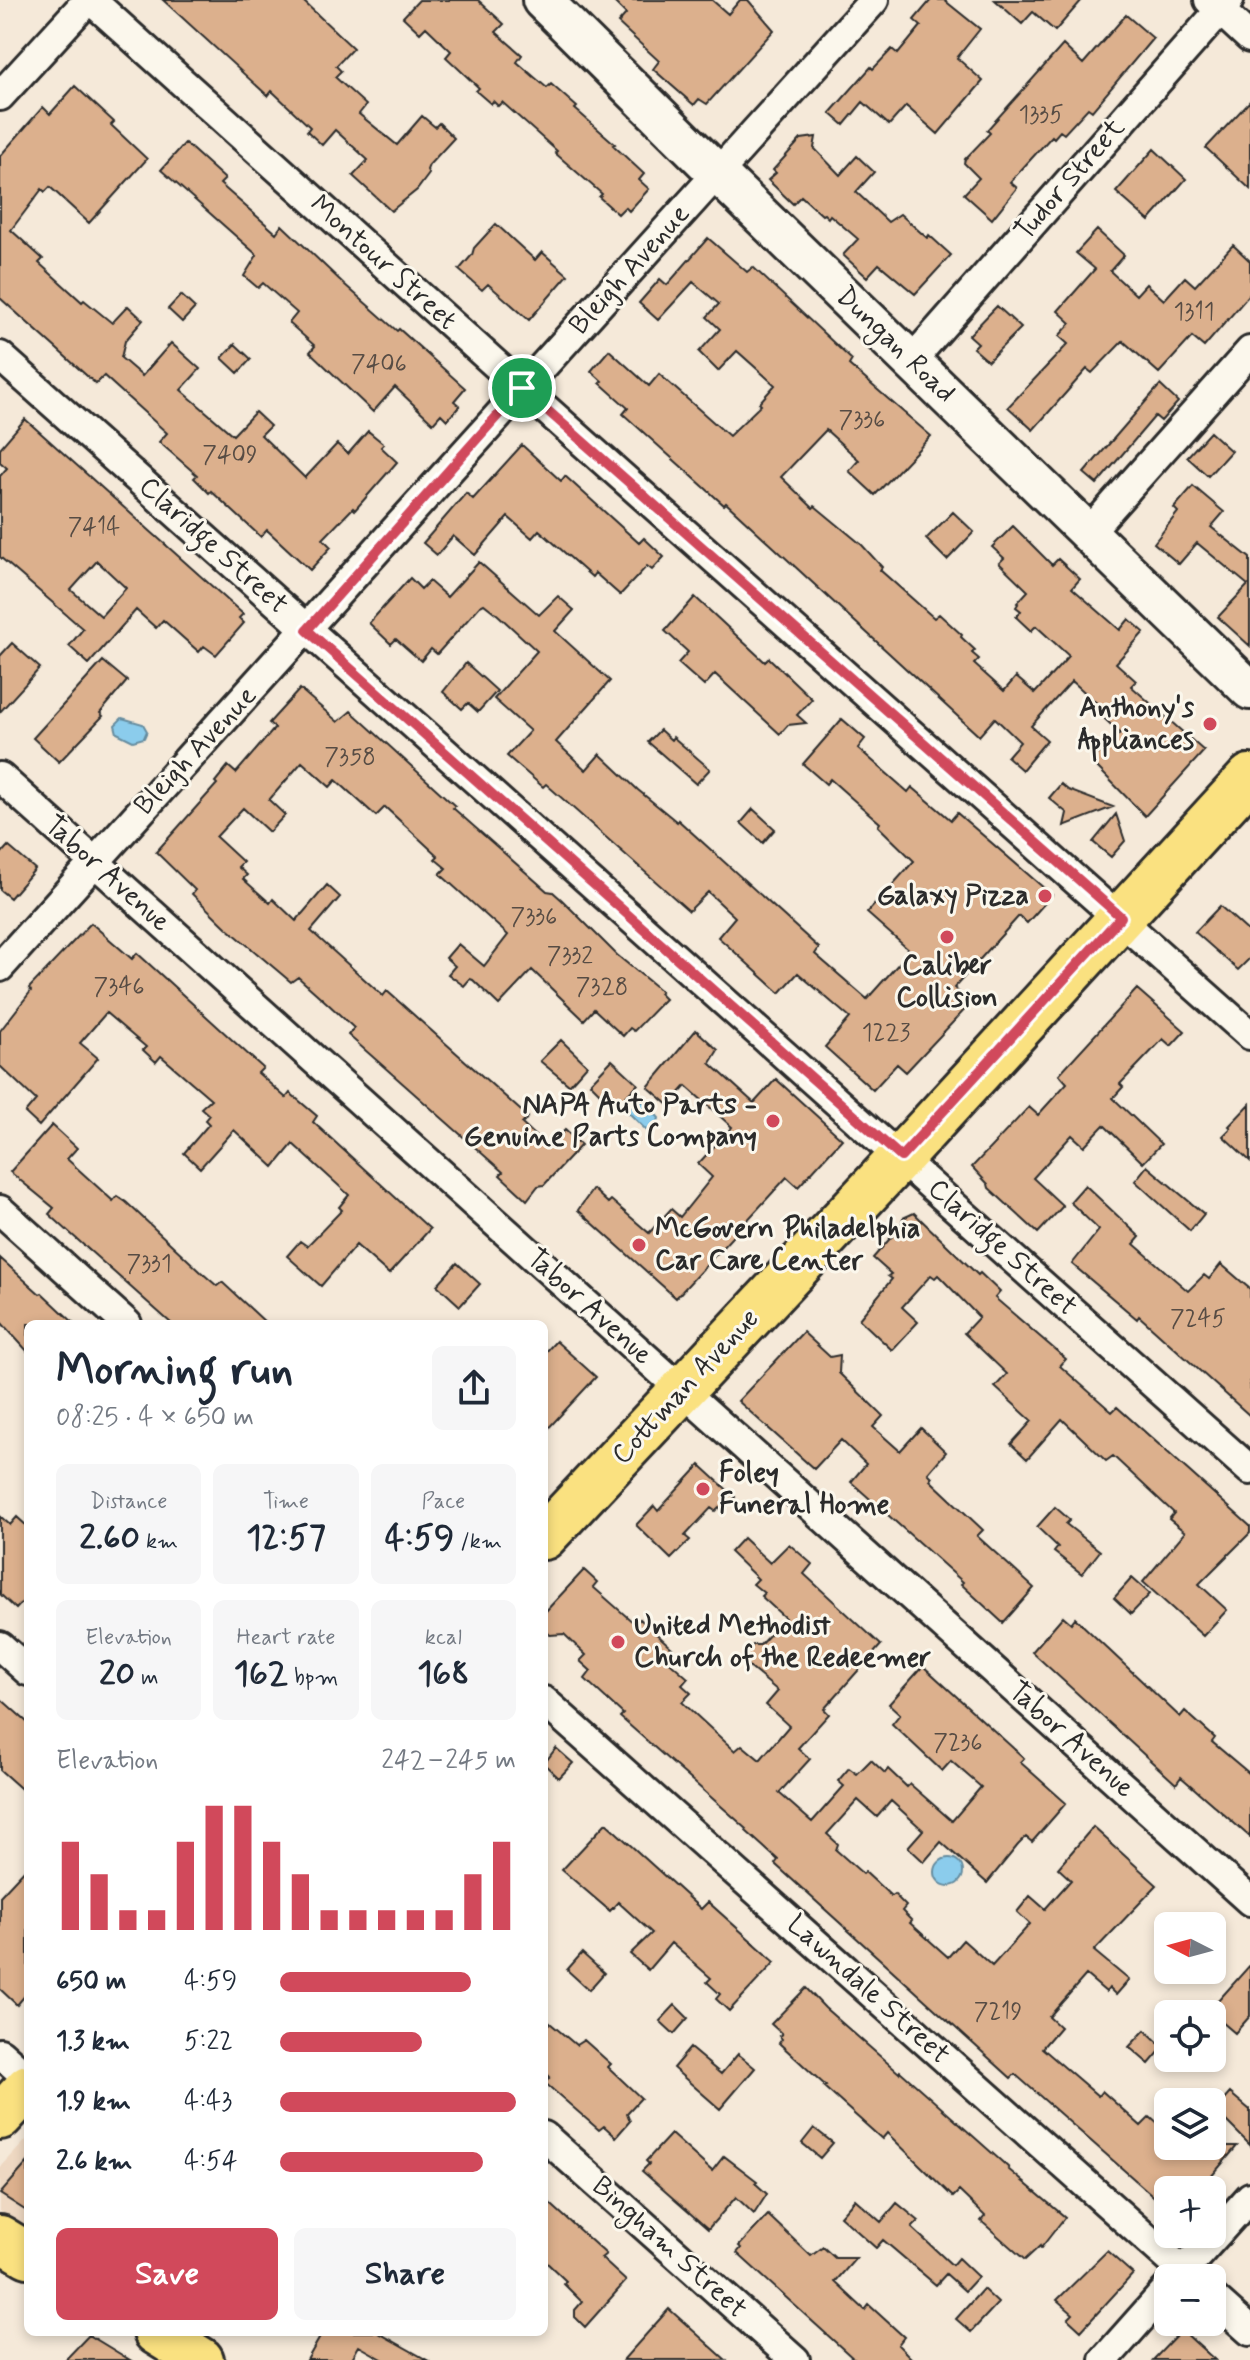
<!DOCTYPE html>
<meta charset="utf-8">
<style>
body{margin:0;font-family:Mynerve,sans-serif;background:#f6f6f7;color:#1f2937;height:100vh;display:flex;flex-direction:column;font-size:30px;white-space:nowrap}
*{box-sizing:border-box;margin:0}
p{font-size:26px;color:#747a83}
.icon{flex:none;width:44px;height:44px;fill:none;stroke:currentColor;stroke-width:2;stroke-linecap:round;stroke-linejoin:round}
.map{position:relative;flex:1;overflow:hidden}
.panel{position:absolute;left:24px;top:1320px;width:524px;height:1016px;display:flex;flex-direction:column;background:#fff;border-radius:12px;box-shadow:0 4px 12px #0003}
.panel>*{flex:none}
.needle{width:52px;rotate:276deg}
.controls{position:absolute;left:1154px;top:1912px;display:grid;gap:16px}
.controls a{display:grid;place-items:center;width:72px;height:72px;border-radius:12px;background:#fff;box-shadow:0 4px 12px #0003;font-size:40px}
.pin{position:absolute;display:grid;place-items:center;width:68px;height:68px;color:#fff;margin:-34px;border:4px solid #fff;border-radius:50%;box-shadow:0 2px 8px #0007}
.round{display:grid;place-items:center;flex:none;width:84px;height:84px;border-radius:12px;background:#f6f6f7}
.summary{display:flex;align-items:center;justify-content:space-between;height:136px;padding:0 32px}
h1{font-size:44px;font-weight:700;line-height:60px}
.metrics{display:grid;grid-template-columns:repeat(3,1fr);gap:12px;height:136px;padding:8px 32px}
.metrics div{display:grid;align-content:center;border-radius:12px;background:#f6f6f7;text-align:center}
.metrics b{font-size:34px;font-weight:700}
.metrics small{font-size:22px;font-weight:400}
.metrics p{font-size:22px}
.chart{height:224px;padding:16px 32px}
.chart p{display:flex;justify-content:space-between}
.chart svg{width:100%;height:144px;margin-top:8px;stroke:#d1495b;stroke-width:6}
.primary-button{display:flex;gap:16px;margin-top:auto;padding:16px 32px}
.primary-button a{flex:1;height:92px;border-radius:12px;background:#d1495b;color:#fff;font-size:32px;font-weight:700;line-height:92px;text-align:center}
.primary-button a+a{background:#f6f6f7;color:#1f2937}
ul{padding:0 32px;list-style:none;font-size:26px}
li{display:grid;grid-template-columns:128px 96px 1fr;align-items:center;height:60px}
li i{height:20px;border-radius:10px;background:#d1495b}
.map>svg:first-child{display:block}
</style>
<div class="map">
<svg width="1250" height="2360" viewBox="0 0 1250 2360">
<rect width="100%" height="100%" fill="#f5e9d9"/>
<filter id="ink" filterUnits="userSpaceOnUse"><feTurbulence type="fractalNoise" baseFrequency=".0125" numOctaves="2"/><feDisplacementMap in="SourceGraphic" scale="16" xChannelSelector="R" yChannelSelector="G"/><feConvolveMatrix kernelMatrix="1 2 1 2 8 2 1 2 1" color-interpolation-filters="sRGB"/></filter>
<g filter="url(#ink)">
<path fill="#eed8c2" d="M28,2138V2228L0,2211V2168Z"/>
<path fill="#8bccec" stroke="#658c9f" stroke-width="2" d="M122,718L143,724L147,731L144,738L133,741L117,733L115,725Z
M636,1101L645,1102L659,1118C658,1125 655,1129 647,1131L629,1113V1108Z
M935 1872a14 14 0 1 1 28 0a14 14 0 1 1-28 0Z"/>
<path fill="#dcb08d" stroke="#2b2b2b" stroke-width="2" fill-rule="evenodd" d="M163,0H302L353,48L336,66L341,71L335,77L366,105L359,114L397,145L422,116L435,127L439,123L454,138L429,165L427,170L429,174L417,190L391,211L353,176L368,160L335,130L322,145L307,131L310,127L272,91L268,96Z
M419,0H478L504,24L496,32L522,55L517,62L547,88L551,84L577,107L575,109L615,144L613,145L644,174L639,180L649,189L629,211L625,207L618,214L599,197L602,194L555,153L557,151L502,102L498,106L493,101L491,104L476,91L479,88L446,57L451,51L426,27L420,33L403,17Z
M612,0H712L728,14L740,0H748L774,30L707,104L699,99L694,105L653,69L659,61L618,23L626,14Z
M931,0H944L980,29L957,58L983,81L938,134L906,106L889,125L863,102L844,125L830,113L871,67L873,69L892,49L898,54L921,26L914,20Z
M995,0H1082L1055,31L1033,12L1022,24Z
M1126,15L1153,38L1092,111L1088,108L1064,134L1060,131L1054,138L1052,136L1010,182L1017,188L992,219L964,194L979,178L964,163L965,159L990,133L987,130L1063,45L1083,64Z
M75,86L114,122L111,125L147,159L89,223L50,187L45,192L42,189L11,230L43,259L39,263L82,302L84,300L112,323L128,306L143,320L125,341L121,358L142,376L171,343L200,369L181,390L233,435L255,412L270,426L261,435L305,478L337,444L348,454L368,431L384,444L381,447L397,462L355,510L353,508L323,539L331,547L310,570L267,530L261,537L211,491L209,493L194,478L197,475L159,442L167,433L104,376L96,384L0,298V156L43,107L50,114Z
M1250,101V189L1206,148Z
M816,137L814,148L840,175L857,156L874,172L856,192L888,222L900,214L927,238L929,235L951,255L915,294L879,264L867,277L843,255L858,239L830,215L828,218L824,214L822,215L801,196L793,204L768,180L776,173L773,170L801,139Z
M185,143L225,179L220,184L276,233L282,225L344,284L397,331L399,329L465,388L454,401L460,406L447,420L441,414L433,423L395,387L373,412L310,352L315,346L289,323L297,313L263,283L258,288L244,276L257,255L161,170Z
M1154,149L1186,179L1149,221L1116,192Z
M496,224L535,260L542,252L568,275L529,320L488,284L482,290L459,270L472,255L474,248Z
M1097,230L1124,255L1110,271L1136,295L1146,284L1164,300L1185,277L1195,286L1233,245L1250,261V294L1204,347L1192,337L1159,373L1123,341L1092,373L1087,369L1033,430L1008,407L1068,344L1059,336L1071,323L1058,311L1095,269L1076,253Z
M708,238L747,272L753,267L852,360L849,365L931,436L875,495L849,471L859,460L826,430L781,477L813,508L815,506L862,545L882,567L880,570L934,618L939,614L962,635L961,637L975,650L972,653L979,659L974,664L1004,691L1016,677L1035,693L1069,656L1036,626L1031,631L1016,617L1021,611L1016,607L1018,604L1017,603L1028,591L999,563L1004,558L992,547L1013,526L1052,565L1058,559L1080,579L1072,588L1120,630L1129,619L1144,632L1116,663L1136,681L1131,686L1204,751L1145,816L1095,765L1097,763L1092,759L1120,733L1096,711L1100,706L1072,681L1031,726L1047,740L1022,770L1007,757L1020,742L995,718L979,736L726,503L724,505L623,414L628,408L600,383L602,381L591,371L609,350L649,386L659,374L729,436L761,405L759,403L775,385L737,351L718,371L699,352L720,329L707,317L719,304L693,282L658,320L639,303L660,279L667,285Z
M181,295L195,308L182,322L168,309Z
M997,306L1021,328L988,361L973,348L978,343L969,335Z
M235,344L251,359L238,373L222,358Z
M1160,385L1178,402L1161,421L1155,416L1097,484L1084,473Z
M25,419L243,614L239,618L244,623L216,655L204,646L199,652L163,620L156,628L136,610L89,664L69,646L83,629L0,557V476L7,468L0,462V448ZM97,561L126,588L101,616L71,590Z
M1210,432L1231,451L1208,476L1187,457Z
M522,445L561,481L565,476L639,543L644,538L664,557L652,570L647,566L620,595L595,573L592,577L539,530L532,538L508,517L475,555L453,536L437,555L423,543L466,493L473,499Z
M1193,486L1224,512L1211,527L1250,558V646L1218,617L1248,585L1197,543L1179,564L1154,543L1178,512L1174,508Z
M953,512L974,532L947,560L926,539Z
M479,562L539,615L558,596L574,610L555,631L610,681L556,742L586,770L600,754L638,790L677,822L678,820L819,948L815,954L867,999L910,951L867,913L914,861L878,826L880,823L857,803L830,779L826,784L803,764L842,719L865,739L858,748L908,792L912,787L951,820L957,813L1052,895L1027,923L1019,916L954,988L971,1003L906,1072L897,1064L873,1090L825,1047L850,1018L798,973L780,993L718,937L735,917L708,892L689,911L546,784L543,787L507,756L530,731L494,699L537,651L498,615L484,604L480,606L437,654L431,649L421,661L396,639L391,644L369,623L410,578L421,589L429,581L447,597Z
M695,597L765,662L769,658L812,699L797,715L806,723L788,725L780,734L715,674L704,686L678,663L688,652L665,631Z
M12,643L40,668L0,712V656Z
M103,661L127,681L100,713L103,716L59,762L33,738Z
M466,663L497,691L478,712L468,703L462,709L443,692Z
M300,689L338,722L351,711L455,806L453,808L547,891L553,892L562,900L617,955L661,991L659,993L665,999L634,1031L630,1028L623,1036L594,1009L584,1020L532,970L499,1005L473,980L470,979L464,986L448,974L455,966L446,958L458,944L484,966L508,935L440,874L446,868L435,859L438,856L385,807L376,816L336,780L330,787L302,762L269,800L285,815L269,832L243,808L216,837L243,862L238,867L247,875L243,879L270,903L273,899L296,921L327,885L340,897L311,931L383,996L387,991L528,1117L522,1124L548,1148L565,1130L581,1145L544,1185L538,1186L527,1200L500,1175L503,1172L348,1035L354,1028L327,1003L298,977L291,982L227,928L192,894L195,890L156,852L217,784L215,782L228,766L236,773L275,728L269,723Z
M660,730L671,740L673,737L710,769L696,784L648,742Z
M1061,784L1068,790L1113,807L1064,826L1067,813L1049,798Z
M753,809L775,829L763,843L741,823Z
M1116,814L1125,841L1111,857L1093,842Z
M8,846L35,869L10,898L0,890V855Z
M1220,906L1250,933V958L1238,970L1195,932Z
M91,923L132,959L137,953L263,1068L258,1073L286,1098L290,1093L317,1116L313,1122L430,1229L389,1274L356,1245L321,1286L287,1256L300,1241L307,1246L342,1210L339,1207L349,1195L293,1144L274,1167L234,1130L200,1168L184,1153L209,1124L205,1120L209,1115L201,1108L211,1099L161,1056L156,1062L143,1050L146,1047L106,1013L80,1043L98,1058L39,1126L25,1113L36,1100L0,1066V1031L31,991L29,988Z
M1137,989L1185,1031L1171,1046L1163,1039L1120,1084L1123,1087L1113,1098L1161,1144L1143,1163L1104,1125L1084,1146L1072,1135L1033,1178L1063,1206L1038,1233L989,1188L988,1184L972,1167L1029,1107L1038,1115L1067,1083L1059,1074Z
M696,1030L718,1050L710,1063L754,1103L776,1079L842,1139L798,1187L787,1177L676,1298L578,1210L593,1189L608,1203L611,1200L649,1233L671,1209L680,1217L712,1177L698,1164L732,1127L686,1086L669,1105L648,1087Z
M561,1040L587,1065L569,1085L540,1061Z
M612,1060L638,1084L615,1108L590,1083Z
M1250,1104V1161L1223,1136L1231,1128L1229,1126Z
M52,1125L77,1148L67,1159L113,1201L117,1196L126,1202L201,1272L217,1286L222,1282L267,1324H172L70,1233L49,1214L54,1208L10,1172Z
M1147,1166L1204,1214L1190,1231L1135,1181Z
M1085,1185L1140,1237L1134,1244L1188,1291L1204,1275L1209,1279L1221,1264L1250,1289V1416L1139,1316L1137,1319L1072,1264L1099,1230L1070,1202Z
M914,1213L978,1275L980,1273L1000,1292L995,1298L1066,1359L1060,1366L1112,1412L1117,1407L1250,1526V1533L1199,1584L1227,1610L1203,1636L1143,1582L1185,1532L1169,1519L1174,1513L1113,1456L1106,1461L1062,1419L1027,1459L1011,1444L1032,1421L995,1387L1007,1374L964,1333L979,1317L938,1275L935,1278L931,1275L902,1307L918,1322L892,1350L859,1319L892,1279L888,1276L891,1274L873,1258L901,1226L903,1218Z
M0,1258L40,1294L42,1293L75,1324H28V1352L0,1321Z
M457,1263L480,1284L460,1306L437,1285Z
M803,1332L830,1357L840,1355L839,1373L883,1416L873,1427L900,1451L921,1428L946,1452L928,1473L932,1477L930,1480L983,1530L977,1536L1034,1588L1003,1623L961,1584L963,1582L851,1482L866,1464L841,1440L814,1469L738,1401Z
M556,1341L596,1377L544,1433V1354Z
M700,1465L735,1497L722,1511L719,1507L715,1511L711,1508L685,1536L690,1540L671,1559L636,1525L654,1506L658,1511Z
M1055,1507L1070,1520L1066,1524L1100,1551L1082,1574L1054,1552L1058,1547L1037,1527Z
M0,1516L10,1525L17,1517L28,1527V1596L16,1609L0,1594Z
M743,1538L770,1563L789,1544L812,1564L804,1574L881,1645L824,1709L829,1714L798,1748L810,1759L779,1793L812,1822L844,1786L838,1781L849,1768L857,1774L871,1760L885,1773L888,1769L907,1787L910,1784L952,1821L981,1787L951,1761L942,1771L892,1724L900,1714L889,1704L923,1666L1024,1758L1020,1762L1066,1803L1032,1842L1026,1837L1018,1845L987,1883L941,1842L924,1862L908,1847L923,1830L891,1801L877,1817L858,1800L827,1834L838,1844L836,1850L863,1874L865,1872L891,1896L894,1894L906,1906L902,1911L912,1921L910,1923L948,1957L963,1940L992,1966L1030,1924L1017,1912L1030,1896L1045,1909L1071,1880L1058,1868L1093,1827L1157,1885L1094,1951L1129,1980L1116,1995L1109,1988L1106,1992L1086,1975L1049,2017L1060,2027L1042,2048L1098,2096L1102,2091L1141,2126L1150,2117L1168,2133V2146H1237L1210,2178L1212,2180L1204,2190H1168V2209L1015,2074L1011,2078L775,1864L778,1860L746,1831L747,1829L620,1717L623,1714L585,1679L591,1671L580,1661L586,1655L564,1634L550,1635L544,1629V1613L584,1570L597,1582L593,1587L635,1624L640,1619L672,1648L664,1657L688,1678L682,1685L691,1693L682,1702L735,1751L742,1745L760,1760L789,1726L766,1705L778,1691L741,1660L753,1645H760L785,1618L761,1596L764,1593L753,1584L758,1579L730,1552Z
M1132,1578L1150,1594L1131,1614L1114,1598Z
M1063,1616L1071,1623L1075,1618L1180,1717L1185,1711L1215,1738L1212,1742L1250,1774V1837L1181,1777L1176,1784L1032,1652Z
M0,1698L28,1723V1795L0,1770Z
M556,1748L573,1763L559,1778L544,1764Z
M606,1823L701,1909L708,1902L775,1962L729,2011L716,1999L720,1994L707,1982L711,1978L671,1943L648,1970L630,1954L652,1933L618,1902L610,1911L562,1870Z
M28,1866V1992L17,2005L0,1989V1896Z
M582,1953L604,1973L589,1990L567,1970Z
M1250,1965V2016L1235,2033L1209,2011Z
M806,1988L825,2008L899,2073L900,2071L1009,2168L1008,2169L1065,2217L1041,2248L1040,2246L1025,2260L981,2221L985,2216L959,2191L953,2197L887,2133L882,2139L824,2087L826,2086L779,2043L782,2039L779,2036L782,2034L771,2024Z
M675,2005L688,2018L674,2034L660,2021Z
M544,2018L576,2045L584,2040L611,2064L608,2067L641,2098L627,2113L630,2121L616,2137L604,2126L599,2130L545,2083L550,2077L544,2071Z
M1145,2030L1160,2044L1161,2050L1149,2064L1129,2047Z
M690,2048L721,2074L738,2054L755,2068L720,2109L673,2068Z
M1230,2093L1250,2110V2145L1215,2110Z
M814,2128L833,2143L820,2158L802,2143Z
M671,2134L712,2171L724,2156L757,2181L755,2183L767,2194L754,2214L736,2197L708,2229L642,2171L649,2164L646,2161Z
M28,2162V2212L0,2194Z
M544,2198L606,2254L601,2258L626,2281L585,2327L575,2317V2310L582,2302L564,2284L566,2281L544,2260Z
M855,2199L881,2222L897,2203L919,2221L912,2228L952,2265L958,2258L978,2277L965,2291L946,2274L936,2285L883,2240L876,2248L840,2216Z
M768,2215L811,2256L823,2247L835,2258H856L835,2282L865,2310L869,2305L904,2337L898,2345L913,2360H855L737,2253L741,2248L739,2246Z
M1107,2251L1133,2274L1081,2331L1068,2319L1073,2314L1057,2300Z
M983,2289L998,2303L971,2332L956,2319Z
M669,2309L726,2360H623Z
M1182,2330L1196,2343L1215,2360H1153Z
M323,2332H377L427,2360H384L359,2346L351,2360H307Z
M89,2335L130,2360H65Z"/>
<g fill="none" stroke-linecap="round" stroke-linejoin="round">
<defs>
<path id="street" d="M91,0L522,388L1250,1035
M1209,0L1250,38
M0,96L88,0
M0,356L1250,1470
M911,361L1229,0
M1089,532L1250,351
M0,777L1250,1901
M0,967L874,0
M0,1210L127,1324
M0,1646L28,1671
M544,1701L1191,2278
M0,2053L28,2078
M544,2136L795,2360
M1177,2278L1250,2197
M1212,2297L1250,2331
M1104,2360L1168,2288"/>
<path id="secondary" d="M542,0L718,174L1250,690"/>
<path id="primary" d="M544,1537L901,1157L1250,777
M0,2117L28,2087
M0,2238L28,2255
M156,2332L201,2360"/>
</defs>
<use href="#street" stroke="#2b2b2b" stroke-width="34"/>
<use href="#secondary" stroke="#2b2b2b" stroke-width="44"/>
<use href="#primary" stroke="#2b2b2b" stroke-width="50"/>
<use href="#street" stroke="#fbf7ec" stroke-width="28"/>
<use href="#secondary" stroke="#fbf7ec" stroke-width="38"/>
<use href="#primary" stroke="#fae180" stroke-width="44"/>
</g>
</g>
<g fill="none" stroke-linecap="round" stroke-linejoin="round" filter="url(#ink)">
<defs>
<path id="route" d="M522,388L1121,917L901,1157L307,630Z"/>
</defs>
<use href="#route" stroke="#fff" stroke-width="16"/>
<use href="#route" stroke="#d1495b" stroke-width="10"/>
</g>
<g fill="#d1495b" stroke="#fbf7ec" stroke-width="3">
<circle cx="1210" cy="724" r="8"/>
<circle cx="1045" cy="896" r="8"/>
<circle cx="947" cy="937" r="8"/>
<circle cx="773" cy="1121" r="8"/>
<circle cx="639" cy="1245" r="8"/>
<circle cx="703" cy="1489" r="8"/>
<circle cx="618" cy="1642" r="8"/>
</g>
<g text-anchor="middle" dominant-baseline="central" stroke-width="6" stroke-linejoin="round" paint-order="stroke">
<g font-size="24" fill="#574c44">
<text x="1041" y="115">1335</text>
<text x="1194" y="312">1311</text>
<text x="379" y="364">7406</text>
<text x="862" y="420">7336</text>
<text x="230" y="455">7409</text>
<text x="94" y="527">7414</text>
<text x="350" y="757">7358</text>
<text x="534" y="917">7336</text>
<text x="570" y="956">7332</text>
<text x="119" y="987">7346</text>
<text x="602" y="987">7328</text>
<text x="886" y="1033">1223</text>
<text x="149" y="1264">7331</text>
<text x="1198" y="1319">7245</text>
<text x="958" y="1743">7236</text>
<text x="998" y="2012">7219</text>
</g>
<g font-size="28" fill="#2b2b2b" stroke="#fbf7ec">
<text transform="translate(1070 180) rotate(-49)">Tudor Street</text>
<text transform="translate(383 263) rotate(42)">Montour Street</text>
<text transform="translate(630 270) rotate(-48)">Bleigh Avenue</text>
<text transform="translate(895 345) rotate(44)">Dungan Road</text>
<text transform="translate(213 546) rotate(42)">Claridge Street</text>
<text transform="translate(196 751) rotate(-47)">Bleigh Avenue</text>
<text transform="translate(107 874) rotate(42)">Tabor Avenue</text>
<text transform="translate(1002 1248) rotate(42)">Claridge Street</text>
<text transform="translate(589 1307) rotate(42)">Tabor Avenue</text>
<text transform="translate(686 1387) rotate(-47)">Cottman Avenue</text>
<text transform="translate(1071 1740) rotate(42)">Tabor Avenue</text>
<text transform="translate(868 1990) rotate(42)">Lawndale Street</text>
<text transform="translate(669 2248) rotate(42)">Bingham Street</text>
</g>
<g font-size="28" font-weight="bold" fill="#2b2b2b" stroke="#fbf7ec" text-anchor="end">
<text x="1194" y="708">Anthony's<tspan x="1194" dy="32">Appliances</tspan></text>
<text x="1029" y="896">Galaxy Pizza</text>
<text x="947" y="966" text-anchor="middle">Caliber<tspan x="947" dy="32">Collision</tspan></text>
<text x="757" y="1105">NAPA Auto Parts -<tspan x="757" dy="32">Genuine Parts Company</tspan></text>
<text x="655" y="1229" text-anchor="start">McGovern Philadelphia<tspan x="655" dy="32">Car Care Center</tspan></text>
<text x="719" y="1473" text-anchor="start">Foley<tspan x="719" dy="32">Funeral Home</tspan></text>
<text x="634" y="1626" text-anchor="start">United Methodist<tspan x="634" dy="32">Church of the Redeemer</tspan></text>
</g>
</g>
</svg>
<div class="controls">
<a><svg class="needle" viewBox="-14 -14 28 28"><path d="M0-13l5 13h-10z" fill="#e53935"/><path d="M0 13l5-13h-10z" fill="#747a83"/></svg></a>
<a><svg class="icon" aria-label="locate" viewBox="0 0 24 24"><circle cx="12" cy="12" r="6"/><path d="M12 2v4M12 18v4M2 12h4M18 12h4"/></svg></a>
<a><svg class="icon" aria-label="layers" viewBox="0 0 24 24"><path d="M12 4l9 5-9 5-9-5zM3 14l9 5 9-5"/></svg></a>
<a>+</a>
<a>−</a>
</div>
<div class="pin" style="left:522px;top:388px;background:#1e9e55"><svg class="icon" aria-label="arrive" viewBox="0 0 24 24"><path d="M6 21V4h12l-3 4 3 4H6"/></svg></div>
<section class="panel">
<div class="summary"><div><h1>Morning run</h1><p>08:25 · 4 × 650 m</p></div><a class="round"><svg class="icon" aria-label="share" viewBox="0 0 24 24"><path d="M12 15V3M7 8l5-5 5 5M5 13v7h14v-7"/></svg></a></div>
<div class="metrics">
<div><p>Distance</p><b>2.60<small> km</small></b></div>
<div><p>Time</p><b>12:57</b></div>
<div><p>Pace</p><b>4:59<small> /km</small></b></div>
</div>
<div class="metrics">
<div><p>Elevation</p><b>20<small> m</small></b></div>
<div><p>Heart rate</p><b>162<small> bpm</small></b></div>
<div><p>kcal</p><b>168</b></div>
</div>
<div class="chart"><p><span>Elevation</span>242–245 m</p>
<svg viewBox="0 0 160 44" preserveAspectRatio="none"><path d="M5 44V17M15 44V27M25 44V38M35 44V38M45 44V17M55 44V6M65 44V6M75 44V17M85 44V27M95 44V38M105 44V38M115 44V38M125 44V38M135 44V38M145 44V27M155 44V17"/></svg>
</div>
<ul>
<li><b>650 m</b>4:59<i style="width:81%"></i></li>
<li><b>1.3 km</b>5:22<i style="width:60%"></i></li>
<li><b>1.9 km</b>4:43<i style="width:100%"></i></li>
<li><b>2.6 km</b>4:54<i style="width:86%"></i></li>
</ul>
<div class="primary-button"><a>Save</a><a>Share</a></div>
</section>
</div>
